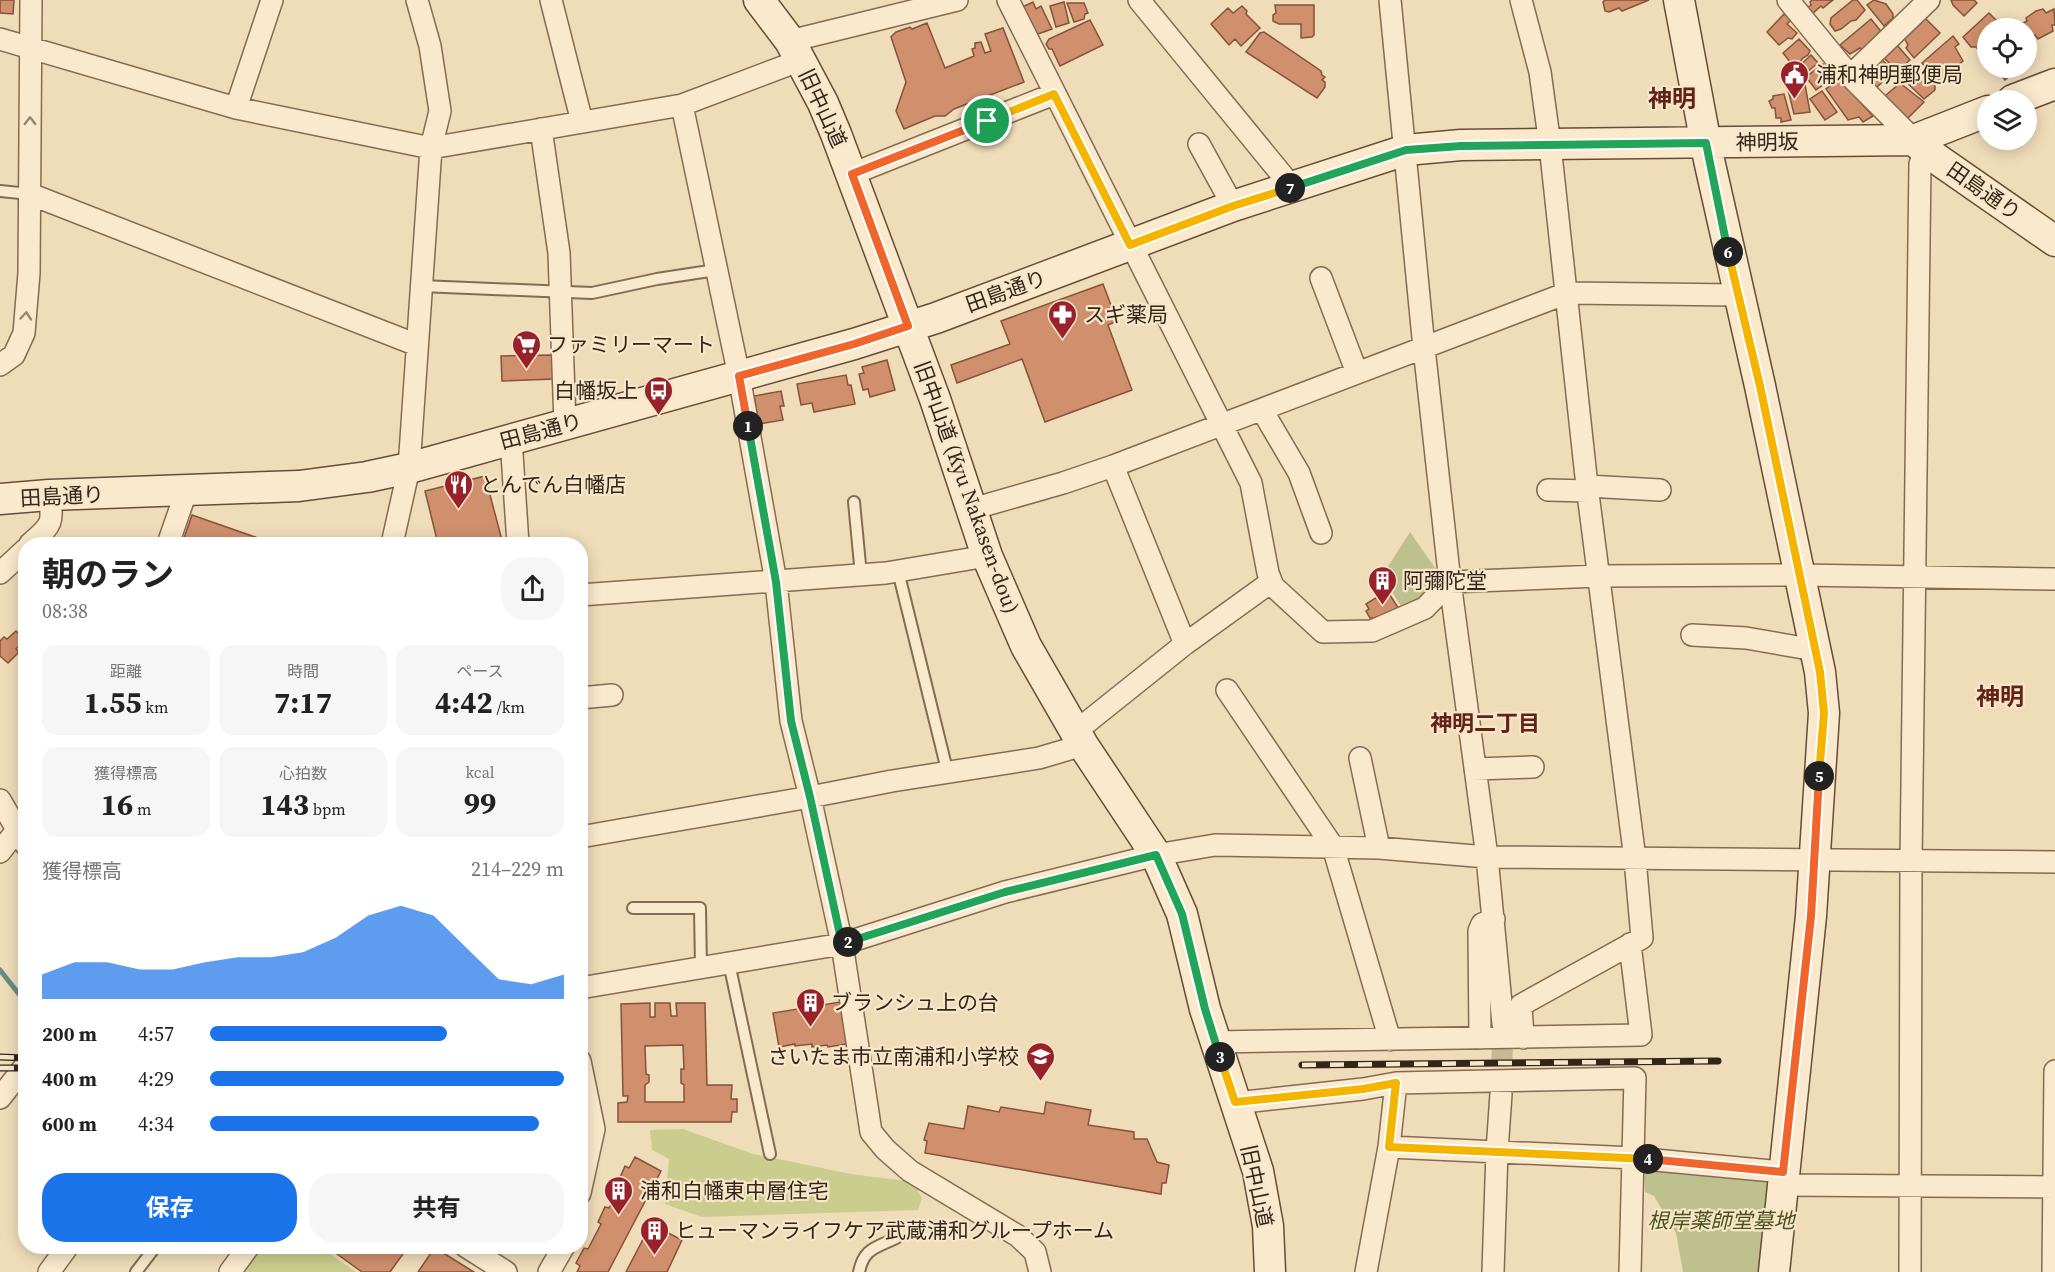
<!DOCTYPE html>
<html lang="ja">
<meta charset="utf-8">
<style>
body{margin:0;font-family:"Source Serif 4","Noto Sans JP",serif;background:#f6f6f6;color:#222;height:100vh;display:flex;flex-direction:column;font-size:22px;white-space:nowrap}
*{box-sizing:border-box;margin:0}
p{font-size:20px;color:#767676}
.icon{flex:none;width:33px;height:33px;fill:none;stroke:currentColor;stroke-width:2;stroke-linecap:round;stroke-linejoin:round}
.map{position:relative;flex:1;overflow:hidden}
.details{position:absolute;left:18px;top:537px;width:570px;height:717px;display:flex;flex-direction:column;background:#fff;border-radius:24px;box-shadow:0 3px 15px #0003}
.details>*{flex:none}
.fabs{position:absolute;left:1977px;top:18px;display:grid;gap:12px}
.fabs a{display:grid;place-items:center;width:60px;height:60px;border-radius:50%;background:#fff;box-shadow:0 3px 15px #0003;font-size:30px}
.pin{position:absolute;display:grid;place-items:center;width:51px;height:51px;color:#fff;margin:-26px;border:3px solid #fff;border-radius:50%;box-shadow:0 2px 6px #0007}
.km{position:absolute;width:30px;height:30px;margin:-15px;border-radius:50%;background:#222;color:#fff;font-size:16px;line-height:30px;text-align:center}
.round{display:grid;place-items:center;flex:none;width:63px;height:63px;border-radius:24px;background:#f6f6f6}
.headline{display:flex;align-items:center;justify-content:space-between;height:102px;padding:0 24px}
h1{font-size:33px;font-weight:700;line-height:45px}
.stats{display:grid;grid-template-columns:repeat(3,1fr);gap:9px;height:102px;padding:6px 24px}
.stats div{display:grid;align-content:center;border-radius:15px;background:#f6f6f6;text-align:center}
.stats b{font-size:30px;font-weight:700}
.stats small{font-size:16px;font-weight:400}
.stats p{font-size:16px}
.chart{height:168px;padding:12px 24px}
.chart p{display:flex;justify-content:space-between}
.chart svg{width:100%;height:108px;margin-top:6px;fill:#1a73e8;opacity:.7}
.cta{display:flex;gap:12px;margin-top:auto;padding:12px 24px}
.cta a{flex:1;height:69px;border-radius:24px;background:#1a73e8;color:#fff;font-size:24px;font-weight:700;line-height:69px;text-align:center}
.cta a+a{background:#f6f6f6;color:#222}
ul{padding:0 24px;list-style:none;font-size:20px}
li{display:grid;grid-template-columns:96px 72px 1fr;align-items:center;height:45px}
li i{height:15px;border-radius:8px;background:#1a73e8}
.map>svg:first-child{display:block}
</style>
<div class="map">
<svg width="2055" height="1272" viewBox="0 0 2055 1272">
<rect width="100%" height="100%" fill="#efdcb9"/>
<path fill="#cacd8d" d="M683,1129L753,1154L851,1174L913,1182L922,1198L918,1210L702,1217L665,1204L669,1159L652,1150L650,1130Z
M260,1246L320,1247L356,1272H241Z"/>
<path fill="#bec18e" d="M1410,532L1440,575L1418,604L1404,611L1382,576Z
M1644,1167L1772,1176L1762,1272H1683L1676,1233L1654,1196L1645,1192Z"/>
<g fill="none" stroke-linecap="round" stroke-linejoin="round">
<path stroke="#668d80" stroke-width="5" d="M0,970L26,1003"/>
</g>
<path fill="#d08f6d" stroke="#865238" stroke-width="1.5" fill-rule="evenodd" d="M0,0H14L13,14L0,13Z
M1605,0H1649L1622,11L1619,8L1609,12L1605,11L1603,2Z
M1812,0H1833L1823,8L1821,6L1812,14L1808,7L1811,5L1810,2Z
M1853,0H1857L1865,10L1856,20L1851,21L1841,29L1835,31L1830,24L1831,18Z
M1874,0L1886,4L1893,14V18L1884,26L1867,5Z
M1951,0H1974L1977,3L1964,16L1953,5Z
M1033,2L1036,9L1041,6L1052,29L1035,35L1020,8Z
M1064,2L1069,23L1056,27L1050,6Z
M1067,3H1084L1088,13L1085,14L1084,19L1074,22Z
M1275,5H1314V35L1312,37L1301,38V24H1279L1273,21V15L1276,13Z
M1242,6L1247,11L1246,14L1260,28L1241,46L1235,39L1229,45L1211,24L1228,8L1233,13Z
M2043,9L2046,13L2054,9L2055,25H2052L2053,31L2038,39L2035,35L2028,38L2026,28H2025L2023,23L2027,21L2026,18L2036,11Z
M1989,13L2004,28H1988V46L1981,53L1976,47H1971L1963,37Z
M1784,14L1791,20L1787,24L1797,33L1792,39L1788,38L1779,45L1767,32Z
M1923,16L1940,33L1914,58L1906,48L1908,45L1903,36Z
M1871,19L1883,34L1864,51L1860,48L1850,54L1840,45Z
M1090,20L1103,45L1060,66L1052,49H1049L1046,44L1049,39Z
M927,23L945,68L974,56L972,49L975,48V43L981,42L985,53L991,51L985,34L1003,28L1024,82L954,109L945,116H935L904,129L896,111L906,82L891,37L896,32L910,27L912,29Z
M1264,32L1321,71L1322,75L1325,77L1322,80L1325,82V87L1317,98L1246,52L1260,33Z
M1953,36L1959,44L1955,47L1963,61L1937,81L1922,63Z
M1799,39L1810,51L1808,55L1803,58L1795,68L1783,53Z
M1896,44L1910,60L1902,67L1898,63L1894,68L1884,58Z
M1811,55L1818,63L1802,76L1795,70Z
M1879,57L1894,71L1875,89L1862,74Z
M1823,64L1834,77L1816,90L1806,77Z
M1911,65H1916L1935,84V90L1924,99L1902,78L1905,75L1904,72Z
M1995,68H2019L2005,80Z
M1797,75L1798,80L1804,79L1810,112L1794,114L1785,78Z
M1839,79L1873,116L1863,122L1859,117L1848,120L1826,89Z
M1900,83L1924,102L1907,119L1885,96Z
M1822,91L1837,112L1825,120L1810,99Z
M1784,94L1791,120L1781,122V118H1776L1775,108H1772L1769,101L1773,99V96Z
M1103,284L1117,321L1108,325L1132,390L1045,422L1022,359L957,383L951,365L1010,344L1001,321Z
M553,355L554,379L502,381L501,356Z
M887,360L895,390L870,397L868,389L863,390L859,374L864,373L862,367Z
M846,375L848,385H851L855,404L814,412L812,403L801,405L797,384Z
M781,391L784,406H780L783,420L759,424L754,396Z
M485,476L503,544H438L425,491Z
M192,515L275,544H182Z
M1386,589L1399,609L1377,622L1374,618H1370L1366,611L1369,609L1366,604L1379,596L1378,594Z
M16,631L25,640L16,649L19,652L8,663L0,656V641L4,637L7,639Z
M840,1002L847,1044L828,1047L827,1045L812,1047V1044L795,1046V1044L779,1047L773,1013Z
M650,1003V1017H655V1003H670L671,1016H677L676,1003H705L707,1085H732L731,1099H737V1112H732L731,1122H618V1103L627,1102L628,1096H623L621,1004ZM683,1045L684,1069H681V1083L684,1085V1102H645V1085L649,1082V1075L646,1074L645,1046Z
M1046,1102L1091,1110L1088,1125L1134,1132V1139H1147L1157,1162L1169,1165L1166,1183H1162L1161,1194L925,1153L927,1141L924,1140L929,1123L964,1129L968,1106L999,1112L1001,1107L1044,1114Z
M635,1157L661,1171L608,1272H577L580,1266L576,1263L584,1248L588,1249L601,1224L598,1222L605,1207L609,1208L621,1184L618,1182L625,1166L629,1168Z
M651,1224L682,1240L667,1272H626Z
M326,1246H393L403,1254L390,1272H362Z
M440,1251L474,1272H418L431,1253Z"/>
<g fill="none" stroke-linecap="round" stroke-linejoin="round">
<path stroke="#cab799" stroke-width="21" stroke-dasharray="21 10" stroke-linecap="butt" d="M1501,1094L1503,1024"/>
<defs>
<path id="lane" d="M0,191L30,194
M421,286L592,293L657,279L716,270
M854,502L861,575
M898,571L948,774
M633,908H700L701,968
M729,963L770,1154
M136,1272L156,1246
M859,1272C864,1248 876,1248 896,1238"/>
<path id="street" d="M551,0L582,122
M1008,0L1251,483L1268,573L1273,586L1323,632L1372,631L1425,608L1450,582L1599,576L1798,575L2055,579
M1139,0L1292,187
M1390,0L1424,348L1450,582L1487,857L1503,1024
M1521,0L1540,72L1550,145L1587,486L1635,859L1642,938L1521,1005L1523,1038
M1788,0L1850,76L1914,140
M0,39L236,108L431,148L682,105L801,60
M790,41L957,0
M1850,76L1929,0
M682,105L739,376L776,582L791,721L810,797L842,944L871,1132L885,1149L910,1171L1018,1236L1035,1252L1040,1272
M236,108L272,0
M541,129L559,253L565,424
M1199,144L1233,206
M852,174L1054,94
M30,194L417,345
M1321,278L1357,373
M0,365L14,355L24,333L29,273L31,0
M1262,410L1299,473L1321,533
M511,439L518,544
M1113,466L1185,644
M1587,486L1660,490
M1548,490L1588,491
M972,509L1063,483L1113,466L1567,293L1738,295
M30,544C51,525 54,525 49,495
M168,544L186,492
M392,544L409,468L431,148L440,111L430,46L417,0
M0,573L26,549
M580,595L886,573L987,556
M1692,635L1746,638L1815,650
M1227,690L1333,847L1390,1040
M580,698L612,695
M1075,732L1185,644L1271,582
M1360,758L1379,848
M1475,769L1533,767
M0,800L26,845
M580,837L810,797L892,781L1039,758L1083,745
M0,852L17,830
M580,988L842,944L1005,892L1156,855L1215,845L1379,848L1487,857L2055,862
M1480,1038L1479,931L1482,924L1494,919
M1215,1042L1641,1035L1630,944
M580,1061L594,1129L580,1193
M0,1098L26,1065
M1235,1103L1363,1089L1396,1083L1635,1078L1630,1272
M1389,1147L1634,1158L1783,1172
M1782,1185L2055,1187
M465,1246L506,1272
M49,1272L68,1246
M230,1272L249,1246
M549,1272L564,1246
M1366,1272L1389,1147L1396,1083
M1493,1272L1497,1151L1501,1094
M1910,1272L1911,861L1920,164L1922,158L1927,152
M2053,1272L2055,1071"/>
<path id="secondary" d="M759,0L790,41L823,103L836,134L935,399L987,556L1026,646L1083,745L1156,855L1182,914L1205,1009L1258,1171L1268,1226L1270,1272
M1679,0L1709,160L1760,386L1820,672L1824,713L1811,916L1774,1272
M2013,100L2055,84
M1914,140L1927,152L2055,241
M0,499L49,495L299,486L367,477L409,468L854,344L936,318L1233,206L1406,150L1461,145L1914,140L1988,111"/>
</defs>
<use href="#lane" stroke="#866b53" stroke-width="14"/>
<use href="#street" stroke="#866b53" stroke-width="24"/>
<use href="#secondary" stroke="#684c37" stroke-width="33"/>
<use href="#lane" stroke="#fae9cc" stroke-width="10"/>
<use href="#street" stroke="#fae9cc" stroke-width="21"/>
<use href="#secondary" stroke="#fae9cc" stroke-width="30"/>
<defs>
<path id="rail" d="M0,1057L26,1058
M1302,1065L1718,1061
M0,1068H26"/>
</defs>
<use href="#rail" stroke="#342519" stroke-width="7"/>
<use href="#rail" stroke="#f7e6c9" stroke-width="4.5" stroke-dasharray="14" stroke-linecap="butt"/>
</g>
<defs><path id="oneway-chevron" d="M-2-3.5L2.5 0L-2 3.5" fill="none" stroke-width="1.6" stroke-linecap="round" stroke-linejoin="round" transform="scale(1.5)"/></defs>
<g stroke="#978772">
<use href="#oneway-chevron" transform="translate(30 121) rotate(-90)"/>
<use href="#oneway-chevron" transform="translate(26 316) rotate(-85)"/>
</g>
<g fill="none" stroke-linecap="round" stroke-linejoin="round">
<defs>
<path id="split-1" d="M748,426L739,376L854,344L908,326L852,174L987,121"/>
<path id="split-2" d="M748,426L776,582L791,721L810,797L842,944L848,942"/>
<path id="split-3" d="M848,942L1005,892L1156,855L1182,914L1205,1009L1220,1057"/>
<path id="split-4" d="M1220,1057L1235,1102L1363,1089L1396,1083L1389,1147L1648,1159"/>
<path id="split-5" d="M1648,1159L1783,1172L1811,916L1819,776"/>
<path id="split-6" d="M1728,252L1760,386L1820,672L1824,713L1819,776"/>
<path id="split-7" d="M1290,188L1406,150L1461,146L1706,143L1728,252"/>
<path id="split-8" d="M987,121L1054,94L1130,245L1233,206L1290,188"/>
</defs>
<use href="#split-1" stroke="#fff" stroke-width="12"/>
<use href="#split-2" stroke="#fff" stroke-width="12"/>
<use href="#split-3" stroke="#fff" stroke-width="12"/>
<use href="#split-4" stroke="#fff" stroke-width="12"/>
<use href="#split-5" stroke="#fff" stroke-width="12"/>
<use href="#split-6" stroke="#fff" stroke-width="12"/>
<use href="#split-7" stroke="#fff" stroke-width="12"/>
<use href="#split-8" stroke="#fff" stroke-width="12"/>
<use href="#split-1" stroke="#f0652b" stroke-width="8"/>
<use href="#split-2" stroke="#22a559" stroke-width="8"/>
<use href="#split-3" stroke="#22a559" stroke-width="8"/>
<use href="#split-4" stroke="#f5b400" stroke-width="8"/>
<use href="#split-5" stroke="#f0652b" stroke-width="8"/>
<use href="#split-6" stroke="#f5b400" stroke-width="8"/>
<use href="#split-7" stroke="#22a559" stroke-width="8"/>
<use href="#split-8" stroke="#f5b400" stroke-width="8"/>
</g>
<defs>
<symbol id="civic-pin" viewBox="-11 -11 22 30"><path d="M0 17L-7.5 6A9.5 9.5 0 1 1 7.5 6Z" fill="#98212a" stroke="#f7e6c9"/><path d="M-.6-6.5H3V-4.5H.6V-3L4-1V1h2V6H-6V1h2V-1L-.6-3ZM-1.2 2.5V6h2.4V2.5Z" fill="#fff"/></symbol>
<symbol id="pharmacy-pin" viewBox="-11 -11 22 30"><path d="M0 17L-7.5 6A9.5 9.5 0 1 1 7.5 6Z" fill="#98212a" stroke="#f7e6c9"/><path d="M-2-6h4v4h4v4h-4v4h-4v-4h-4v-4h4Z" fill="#fff"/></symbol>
<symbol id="supermarket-pin" viewBox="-11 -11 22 30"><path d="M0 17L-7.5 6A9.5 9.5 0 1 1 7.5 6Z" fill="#98212a" stroke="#f7e6c9"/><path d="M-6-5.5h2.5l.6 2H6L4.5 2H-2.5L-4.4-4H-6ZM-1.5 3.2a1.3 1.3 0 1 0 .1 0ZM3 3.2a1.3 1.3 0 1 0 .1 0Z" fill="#fff"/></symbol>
<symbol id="bus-pin" viewBox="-11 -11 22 30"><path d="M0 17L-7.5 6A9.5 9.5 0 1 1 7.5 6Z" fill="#98212a" stroke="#f7e6c9"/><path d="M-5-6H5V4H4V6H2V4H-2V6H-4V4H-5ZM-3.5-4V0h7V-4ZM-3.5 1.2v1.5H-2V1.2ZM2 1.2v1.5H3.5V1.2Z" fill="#fff"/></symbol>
<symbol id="restaurant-pin" viewBox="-11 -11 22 30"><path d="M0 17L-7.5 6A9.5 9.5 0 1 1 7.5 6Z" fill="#98212a" stroke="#f7e6c9"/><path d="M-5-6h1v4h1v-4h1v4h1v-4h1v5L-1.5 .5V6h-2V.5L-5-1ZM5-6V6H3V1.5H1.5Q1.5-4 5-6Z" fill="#fff"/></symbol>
<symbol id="building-pin" viewBox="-11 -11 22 30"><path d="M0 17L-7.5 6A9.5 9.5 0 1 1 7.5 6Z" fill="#98212a" stroke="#f7e6c9"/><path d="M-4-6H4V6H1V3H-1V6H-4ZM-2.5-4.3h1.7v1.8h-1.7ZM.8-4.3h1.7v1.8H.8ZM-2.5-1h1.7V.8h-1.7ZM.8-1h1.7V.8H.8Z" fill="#fff"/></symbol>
<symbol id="school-pin" viewBox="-11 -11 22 30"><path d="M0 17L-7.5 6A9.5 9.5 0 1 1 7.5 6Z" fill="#98212a" stroke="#f7e6c9"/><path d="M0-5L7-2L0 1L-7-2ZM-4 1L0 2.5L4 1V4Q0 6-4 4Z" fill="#fff"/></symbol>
</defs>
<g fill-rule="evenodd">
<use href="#civic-pin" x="1778" y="58" width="33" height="45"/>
<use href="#pharmacy-pin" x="1046" y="298" width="33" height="45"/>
<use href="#supermarket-pin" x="510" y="328" width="33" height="45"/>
<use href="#bus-pin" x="642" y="374" width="33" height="45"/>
<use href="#restaurant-pin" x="442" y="468" width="33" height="45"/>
<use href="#building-pin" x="1366" y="564" width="33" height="45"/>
<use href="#building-pin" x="794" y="986" width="33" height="45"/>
<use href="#school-pin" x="1024" y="1040" width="33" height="45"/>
<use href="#building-pin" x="602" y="1174" width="33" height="45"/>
<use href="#building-pin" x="638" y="1214" width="33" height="45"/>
</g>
<g text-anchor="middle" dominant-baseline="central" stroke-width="4.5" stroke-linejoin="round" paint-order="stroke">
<g font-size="21" fill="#342519" stroke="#f7e6c9" text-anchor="start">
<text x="1816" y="74">浦和神明郵便局</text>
<text x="1084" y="314">スギ薬局</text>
<text x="547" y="344">ファミリーマート</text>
<text x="638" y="390" text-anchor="end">白幡坂上</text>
<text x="480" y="484">とんでん白幡店</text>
<text x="1403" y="580">阿彌陀堂</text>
<text x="831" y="1002">ブランシュ上の台</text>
<text x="1019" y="1056" text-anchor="end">さいたま市立南浦和小学校</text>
<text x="640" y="1190">浦和白幡東中層住宅</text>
<text x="675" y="1230">ヒューマンライフケア武蔵浦和グループホーム</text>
</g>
<g font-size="21" fill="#342519" stroke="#f7e6c9">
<text transform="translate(823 108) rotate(65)">旧中山道</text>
<text transform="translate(1767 142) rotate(-1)">神明坂</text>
<text transform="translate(1984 191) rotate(35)">田島通り</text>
<text transform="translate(1006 291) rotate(-20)">田島通り</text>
<text transform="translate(541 431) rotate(-15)">田島通り</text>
<text transform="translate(967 487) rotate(70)">旧中山道 (Kyu Nakasen-dou)</text>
<text transform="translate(62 496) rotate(-3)">田島通り</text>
<text transform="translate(1257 1186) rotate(78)">旧中山道</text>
</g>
<g font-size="21" font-style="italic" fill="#48521f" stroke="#f7e6c9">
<text x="1721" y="1220">根岸薬師堂墓地</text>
</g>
<g font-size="22" font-weight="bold" fill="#632217" stroke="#f7e6c9">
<text x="1485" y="723">神明二丁目</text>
</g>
<g font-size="24" font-weight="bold" fill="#632217" stroke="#f7e6c9">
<text x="1672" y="98">神明</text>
<text x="2000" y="696">神明</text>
</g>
</g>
</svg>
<div class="fabs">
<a><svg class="icon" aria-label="locate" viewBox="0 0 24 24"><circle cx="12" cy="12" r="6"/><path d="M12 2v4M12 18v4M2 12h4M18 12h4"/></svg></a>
<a><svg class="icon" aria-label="layers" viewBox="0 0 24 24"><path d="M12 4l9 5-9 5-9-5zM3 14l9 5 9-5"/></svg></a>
</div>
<div class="pin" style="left:987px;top:121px;background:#1e9e55"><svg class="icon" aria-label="arrive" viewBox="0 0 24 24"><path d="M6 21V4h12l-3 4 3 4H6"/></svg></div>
<b class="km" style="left:748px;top:426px">1</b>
<b class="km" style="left:848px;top:942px">2</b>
<b class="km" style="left:1220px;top:1057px">3</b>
<b class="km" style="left:1648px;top:1159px">4</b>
<b class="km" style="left:1819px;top:776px">5</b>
<b class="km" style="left:1728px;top:252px">6</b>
<b class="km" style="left:1290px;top:188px">7</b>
<section class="details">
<div class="headline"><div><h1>朝のラン</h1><p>08:38</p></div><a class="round"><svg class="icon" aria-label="share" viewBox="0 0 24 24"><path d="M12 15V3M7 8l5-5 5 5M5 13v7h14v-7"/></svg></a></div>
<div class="stats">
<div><p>距離</p><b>1.55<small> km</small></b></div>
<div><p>時間</p><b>7:17</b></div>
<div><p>ペース</p><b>4:42<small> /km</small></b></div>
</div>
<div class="stats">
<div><p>獲得標高</p><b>16<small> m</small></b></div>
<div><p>心拍数</p><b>143<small> bpm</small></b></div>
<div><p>kcal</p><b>99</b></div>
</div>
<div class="chart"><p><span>獲得標高</span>214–229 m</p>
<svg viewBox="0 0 160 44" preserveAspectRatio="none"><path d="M0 44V34L10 29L20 29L30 32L40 32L50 29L60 27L70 27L80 25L90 19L100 10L110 6L120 10L130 23L140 36L150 38L160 34V44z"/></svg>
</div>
<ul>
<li><b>200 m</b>4:57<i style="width:67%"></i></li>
<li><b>400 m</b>4:29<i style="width:100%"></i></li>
<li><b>600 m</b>4:34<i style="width:93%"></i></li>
</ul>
<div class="cta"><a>保存</a><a>共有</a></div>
</section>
</div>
